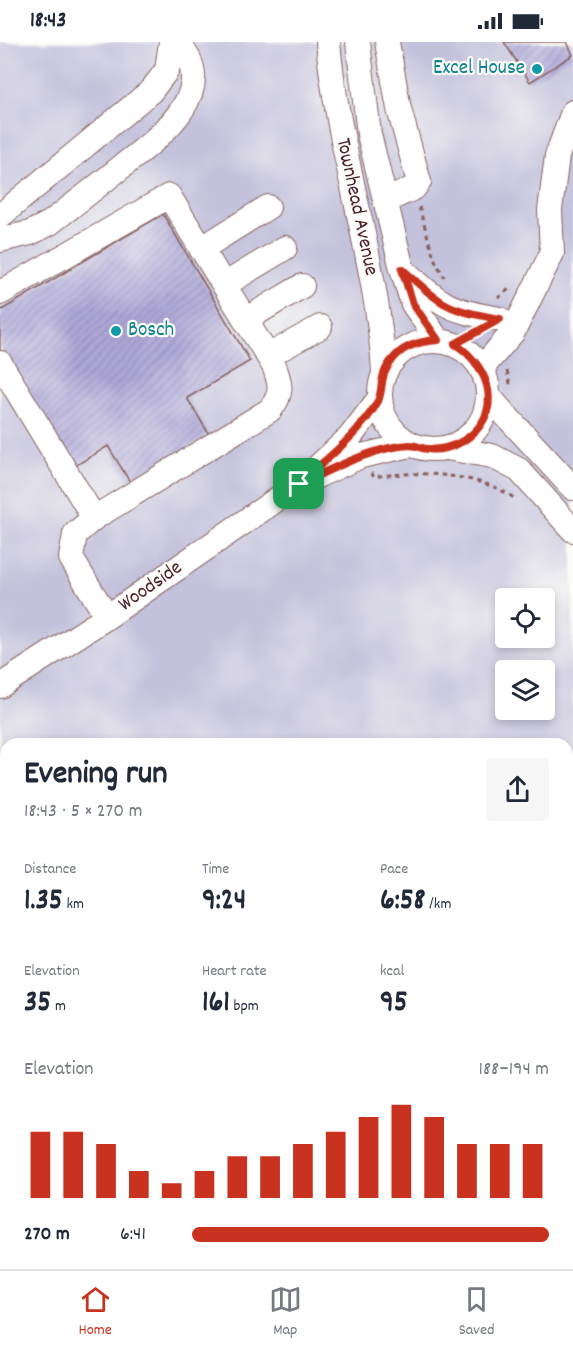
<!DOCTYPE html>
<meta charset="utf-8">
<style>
body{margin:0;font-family:Dekko,sans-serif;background:#f6f6f7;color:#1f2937;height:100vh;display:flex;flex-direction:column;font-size:22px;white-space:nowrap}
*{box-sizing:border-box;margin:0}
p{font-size:20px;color:#747a83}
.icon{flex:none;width:33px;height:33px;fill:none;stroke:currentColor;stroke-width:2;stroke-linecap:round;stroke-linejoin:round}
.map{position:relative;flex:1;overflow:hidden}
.drawer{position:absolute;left:0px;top:696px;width:573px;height:531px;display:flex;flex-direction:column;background:#fff;border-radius:18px 18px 0 0;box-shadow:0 3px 9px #0003}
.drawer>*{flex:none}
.fabs{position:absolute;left:495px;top:546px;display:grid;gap:12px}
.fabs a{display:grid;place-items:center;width:60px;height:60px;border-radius:6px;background:#fff;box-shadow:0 3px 9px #0003;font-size:30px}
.pin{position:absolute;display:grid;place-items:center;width:51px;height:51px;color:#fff;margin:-26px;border-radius:12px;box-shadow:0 3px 9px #0006}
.round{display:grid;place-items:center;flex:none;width:63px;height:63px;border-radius:6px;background:#f6f6f7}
.overview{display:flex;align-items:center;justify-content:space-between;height:102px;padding:0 24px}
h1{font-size:33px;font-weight:700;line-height:45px}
.metrics{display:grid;grid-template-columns:repeat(3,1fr);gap:9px;height:102px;padding:6px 24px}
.metrics div{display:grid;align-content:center}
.metrics b{font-size:30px;font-weight:700}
.metrics small{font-size:16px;font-weight:400}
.metrics p{font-size:16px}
.chart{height:168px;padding:12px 24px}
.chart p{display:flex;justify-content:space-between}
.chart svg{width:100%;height:108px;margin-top:6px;stroke:#c8321e;stroke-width:6}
ul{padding:0 24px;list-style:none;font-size:20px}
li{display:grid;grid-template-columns:96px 72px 1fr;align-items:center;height:45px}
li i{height:15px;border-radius:8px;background:#c8321e}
.status{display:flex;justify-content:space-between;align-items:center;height:42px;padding:0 30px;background:#fff;direction:ltr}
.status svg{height:16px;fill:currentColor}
.menu{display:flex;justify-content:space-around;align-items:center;height:84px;border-top:2px solid #e0e1e3;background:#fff;font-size:16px;color:#747a83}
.menu a{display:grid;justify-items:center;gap:3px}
.menu .current{color:#c8321e}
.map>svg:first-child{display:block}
</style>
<div class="status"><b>18:43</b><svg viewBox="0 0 49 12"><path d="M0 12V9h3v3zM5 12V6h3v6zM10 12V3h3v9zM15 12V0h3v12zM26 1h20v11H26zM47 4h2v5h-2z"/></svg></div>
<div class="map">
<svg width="573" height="1227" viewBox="0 0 573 1227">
<defs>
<pattern id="forest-crowns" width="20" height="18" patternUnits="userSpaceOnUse" patternTransform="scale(1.5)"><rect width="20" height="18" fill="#96af60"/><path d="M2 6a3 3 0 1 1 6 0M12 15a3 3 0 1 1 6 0" fill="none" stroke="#7c8e4f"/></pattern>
<pattern id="building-hatch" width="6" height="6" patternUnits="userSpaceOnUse" patternTransform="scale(1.5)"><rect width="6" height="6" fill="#aea8d9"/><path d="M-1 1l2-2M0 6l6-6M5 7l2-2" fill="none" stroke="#9088b0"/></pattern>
</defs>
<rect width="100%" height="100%" fill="#fdfcf7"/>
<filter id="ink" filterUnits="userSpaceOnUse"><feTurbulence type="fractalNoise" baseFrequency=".0167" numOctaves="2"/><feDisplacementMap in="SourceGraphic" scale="12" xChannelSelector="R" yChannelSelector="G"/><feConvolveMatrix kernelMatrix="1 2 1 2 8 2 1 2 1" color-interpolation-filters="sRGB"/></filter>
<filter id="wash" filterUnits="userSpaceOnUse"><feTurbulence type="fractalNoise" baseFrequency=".008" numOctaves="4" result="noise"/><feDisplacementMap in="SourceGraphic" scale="24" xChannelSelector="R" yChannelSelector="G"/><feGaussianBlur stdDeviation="1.35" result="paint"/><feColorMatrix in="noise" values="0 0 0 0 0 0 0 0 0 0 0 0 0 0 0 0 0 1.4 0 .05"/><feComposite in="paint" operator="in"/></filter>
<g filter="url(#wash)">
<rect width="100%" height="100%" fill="#f4d9bb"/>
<path fill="#c3c1db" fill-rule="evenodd" d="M0,0H573V1227H242L237,1221H567V702H6V1133L0,1137ZM506,556H544V596H506ZM506,628H544V668H506Z"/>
<path fill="url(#forest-crowns)" stroke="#706746" stroke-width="1.5" d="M6,1143V1221H235L239,1227H0V1146Z"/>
<g id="blocks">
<path fill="url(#building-hatch)" d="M504,0H567L573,13L530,40Z
M163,172L250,319L187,356L209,392L130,440L108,404L70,427L0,309V269Z
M0,941L6,951V1127L0,1130Z"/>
</g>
</g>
<g filter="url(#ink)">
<use href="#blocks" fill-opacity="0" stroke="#86605d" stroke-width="1.5"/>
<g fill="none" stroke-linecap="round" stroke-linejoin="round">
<defs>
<path id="minor" d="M328,0C338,111 377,218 384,329
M358,0L369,92L402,227L413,262L438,298
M385,159L414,146L419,140L399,67L387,0
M0,174L151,49L167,28L171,0
M0,198L30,191L50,181C72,164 94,147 115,130C151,101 227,50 176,0
M201,207L268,165
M402,227C442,263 446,268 500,277
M224,243L285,206
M0,251L169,154L274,324C281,342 283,352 270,368L94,476L75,492L71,516L107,575
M245,278L302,244
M380 353a54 54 0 1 1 108 0a54 54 0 1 1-108 0Z
M268,314L320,285
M0,321L94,476
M482,326L513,290L552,211L550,168L557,114L573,70
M488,354L573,446
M447,406L492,414L519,428L573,488
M317,434L361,414L411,403
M0,644L107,575L299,442L350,395L379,357
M0,864L6,875
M567,1099L573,1095
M409,1221L412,1227
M347,1227L349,1221"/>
</defs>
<use href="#minor" stroke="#86605d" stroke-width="26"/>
<path stroke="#86605d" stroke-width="3" stroke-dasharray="4.5 4.5" stroke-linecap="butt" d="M419,165L434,216L444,235
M498,256L509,247
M507,329L511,346
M371,431L374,435C415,428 479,431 514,456
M567,1128L573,1123
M451,1227L453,1221"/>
<use href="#minor" stroke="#fff" stroke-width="24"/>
</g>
</g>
<g fill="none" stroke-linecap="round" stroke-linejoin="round" filter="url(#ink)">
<defs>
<path id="route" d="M402,227C442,263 446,268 500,277L455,302C491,325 505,373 463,399C453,405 439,409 428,407C422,407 416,403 410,403C376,404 330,428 299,442C326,417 360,392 378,359C384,346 378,334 393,317C404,303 421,299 438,298L413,262Z"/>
</defs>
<use href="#route" stroke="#fff" stroke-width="12"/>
<use href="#route" stroke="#c8321e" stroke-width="8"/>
</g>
<g fill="#0f9aa8" stroke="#fdfcf7" stroke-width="2">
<circle cx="537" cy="27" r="6"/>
<circle cx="116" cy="289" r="6"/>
</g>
<g text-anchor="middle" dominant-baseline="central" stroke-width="4.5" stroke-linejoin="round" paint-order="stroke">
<g font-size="21" fill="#0d838f" stroke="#fdfcf7" text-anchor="end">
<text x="525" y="27">Excel House</text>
<text x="128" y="289" text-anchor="start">Bosch</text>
</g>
<g font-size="21" fill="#4a1f2b" stroke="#fdfcf7">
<text transform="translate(356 165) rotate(78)">Townhead Avenue</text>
<text transform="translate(151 545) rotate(-35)">Woodside</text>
</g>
</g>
</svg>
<div class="fabs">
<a><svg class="icon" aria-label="locate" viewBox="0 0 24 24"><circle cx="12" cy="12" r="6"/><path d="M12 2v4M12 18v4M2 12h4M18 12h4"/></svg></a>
<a><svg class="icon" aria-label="layers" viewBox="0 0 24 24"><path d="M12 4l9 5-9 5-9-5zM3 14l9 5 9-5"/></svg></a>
</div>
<div class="pin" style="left:299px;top:442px;background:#1e9e55"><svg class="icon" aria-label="arrive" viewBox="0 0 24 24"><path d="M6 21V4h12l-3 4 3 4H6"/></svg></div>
<section class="drawer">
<div class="overview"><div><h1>Evening run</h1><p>18:43 · 5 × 270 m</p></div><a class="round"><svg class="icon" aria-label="share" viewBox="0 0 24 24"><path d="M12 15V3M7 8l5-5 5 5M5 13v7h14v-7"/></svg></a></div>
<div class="metrics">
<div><p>Distance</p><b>1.35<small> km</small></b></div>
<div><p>Time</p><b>9:24</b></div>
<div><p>Pace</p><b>6:58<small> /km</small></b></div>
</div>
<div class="metrics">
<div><p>Elevation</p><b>35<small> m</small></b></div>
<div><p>Heart rate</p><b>161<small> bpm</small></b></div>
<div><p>kcal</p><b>95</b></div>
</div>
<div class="chart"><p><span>Elevation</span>188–194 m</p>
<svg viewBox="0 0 160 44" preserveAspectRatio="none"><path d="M5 44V17M15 44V17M25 44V22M35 44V33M45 44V38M55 44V33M65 44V27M75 44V27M85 44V22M95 44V17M105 44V11M115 44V6M125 44V11M135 44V22M145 44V22M155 44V22"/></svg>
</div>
<ul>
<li><b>270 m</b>6:41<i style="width:100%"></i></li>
</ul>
</section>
</div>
<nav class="menu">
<a class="current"><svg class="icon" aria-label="home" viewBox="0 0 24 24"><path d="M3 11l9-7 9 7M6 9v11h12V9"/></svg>Home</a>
<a><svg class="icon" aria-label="map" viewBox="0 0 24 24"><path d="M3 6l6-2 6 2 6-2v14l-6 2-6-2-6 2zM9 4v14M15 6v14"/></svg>Map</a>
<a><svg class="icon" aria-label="saved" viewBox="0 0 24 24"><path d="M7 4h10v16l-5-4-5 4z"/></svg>Saved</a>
</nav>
